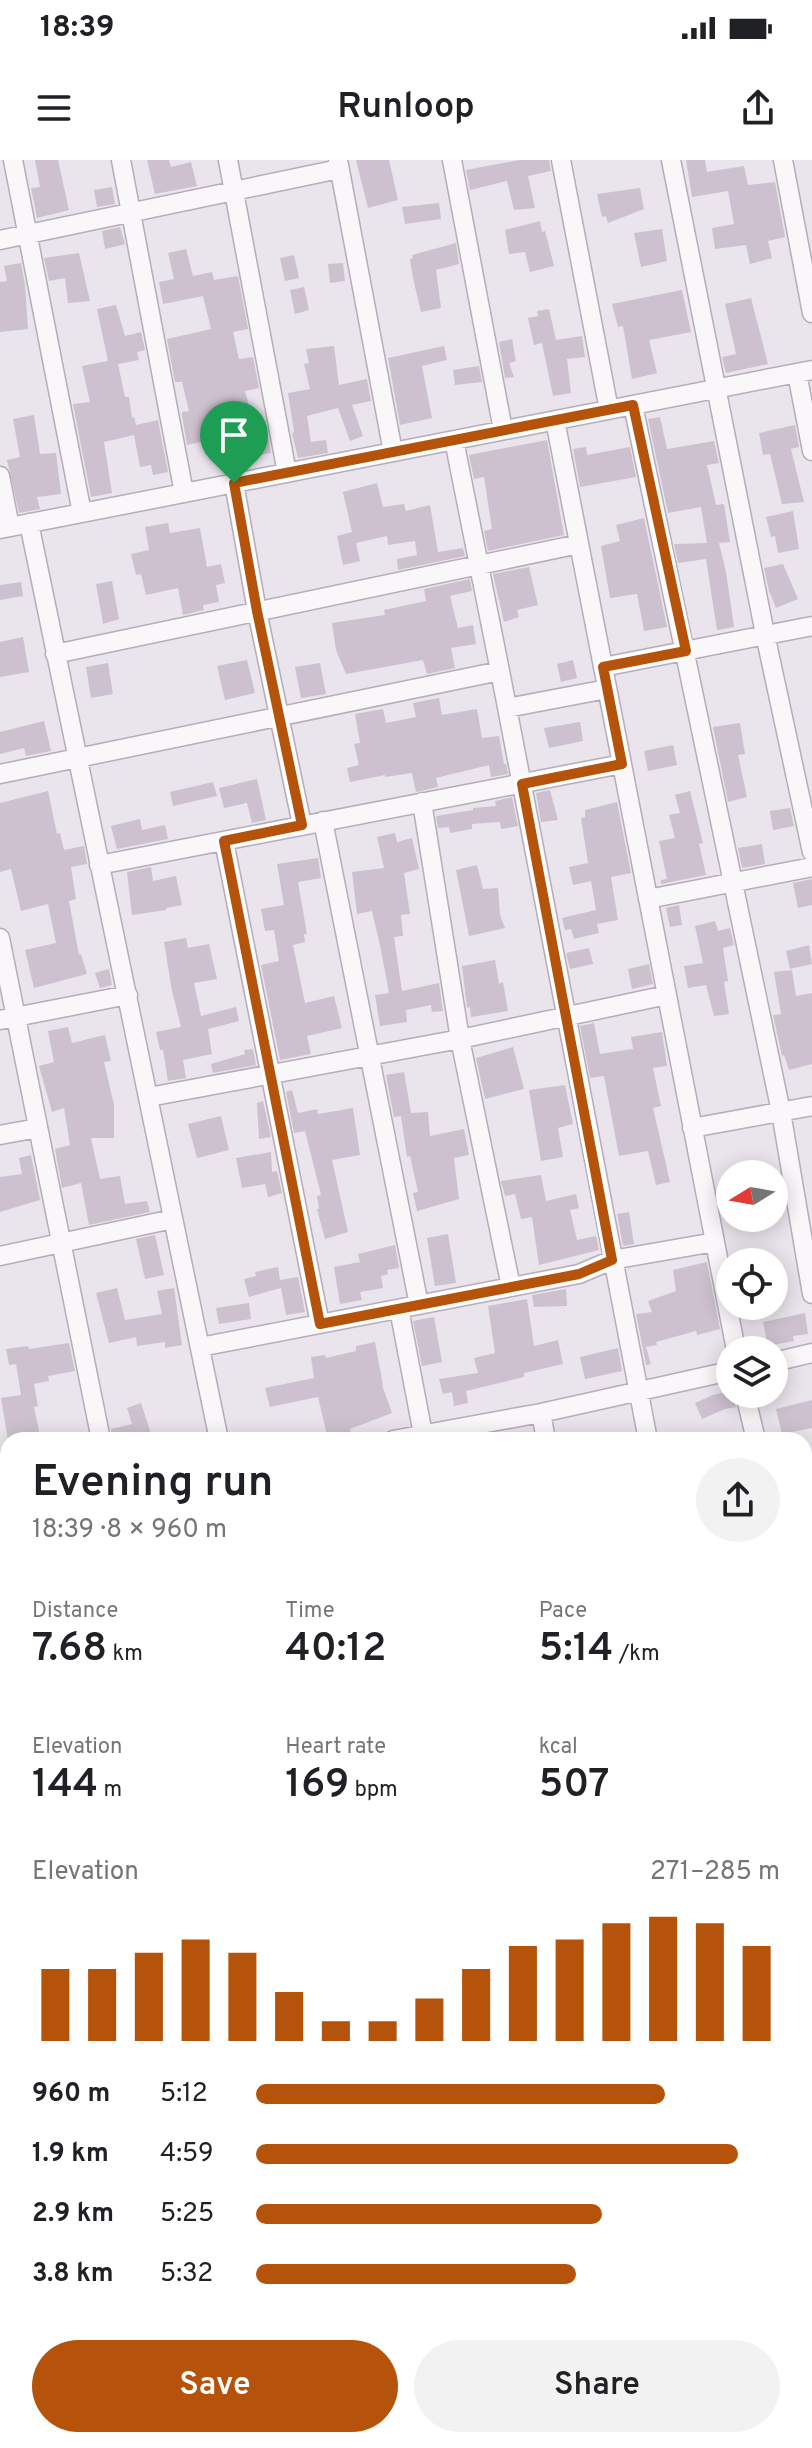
<!DOCTYPE html>
<meta charset="utf-8">
<style>
body{margin:0;font-family:Overpass,sans-serif;background:#f2f2f2;color:#202124;height:100vh;display:flex;flex-direction:column;font-size:30px;white-space:nowrap}
*{box-sizing:border-box;margin:0}
p{font-size:26px;color:#757577}
.icon{flex:none;width:44px;height:44px;fill:none;stroke:currentColor;stroke-width:2;stroke-linecap:round;stroke-linejoin:round}
.map{position:relative;flex:1;overflow:hidden}
.details{position:absolute;left:0px;top:1272px;width:812px;height:1016px;display:flex;flex-direction:column;background:#fff;border-radius:24px 24px 0 0;box-shadow:0 4px 20px #0003}
.details>*{flex:none}
.needle{width:52px;rotate:259deg}
.fabs{position:absolute;left:716px;top:1000px;display:grid;gap:16px}
.fabs a{display:grid;place-items:center;width:72px;height:72px;border-radius:50%;background:#fff;box-shadow:0 4px 20px #0003;font-size:40px}
.pin{position:absolute;display:grid;place-items:center;width:68px;height:68px;color:#fff;margin:-82px -34px;border-radius:50% 50% 50% 0;rotate:-45deg;box-shadow:0 0 8px #0007}
.pin .icon{rotate:45deg}
.round{display:grid;place-items:center;flex:none;width:84px;height:84px;border-radius:42px;background:#f2f2f2}
.overview{display:flex;align-items:center;justify-content:space-between;height:136px;padding:0 32px}
h1{font-size:44px;font-weight:600;line-height:60px}
.stats{display:grid;grid-template-columns:repeat(3,1fr);gap:12px;height:136px;padding:8px 32px}
.stats div{display:grid;align-content:center}
.stats b{font-size:40px;font-weight:600}
.stats small{font-size:22px;font-weight:400}
.stats p{font-size:22px}
.chart{height:224px;padding:16px 32px}
.chart p{display:flex;justify-content:space-between}
.chart svg{width:100%;height:144px;margin-top:8px;stroke:#b45309;stroke-width:6}
.cta{display:flex;gap:16px;margin-top:auto;padding:16px 32px}
.cta a{flex:1;height:92px;border-radius:48px;background:#b45309;color:#fff;font-size:32px;font-weight:600;line-height:92px;text-align:center}
.cta a+a{background:#f2f2f2;color:#202124}
ul{padding:0 32px;list-style:none;font-size:26px}
li{display:grid;grid-template-columns:128px 96px 1fr;align-items:center;height:60px}
li i{height:20px;border-radius:10px;background:#b45309}
.status{display:flex;justify-content:space-between;align-items:center;height:56px;padding:0 40px;background:#fff;direction:ltr}
.status svg{height:22px;fill:currentColor}
header{display:flex;justify-content:space-between;align-items:center;height:104px;padding:0 32px;background:#fff;font-size:36px;font-weight:600}
.map>svg:first-child{display:block}
</style>
<div class="status"><b>18:39</b><svg viewBox="0 0 49 12"><path d="M0 12V9h3v3zM5 12V6h3v6zM10 12V3h3v9zM15 12V0h3v12zM26 1h20v11H26zM47 4h2v5h-2z"/></svg></div>
<header><svg class="icon" aria-label="menu" viewBox="0 0 24 24"><path d="M4 6h16M4 12h16M4 18h16"/></svg>Runloop<svg class="icon" aria-label="share" viewBox="0 0 24 24"><path d="M12 15V3M7 8l5-5 5 5M5 13v7h14v-7"/></svg></header>
<div class="map">
<svg width="812" height="2288" viewBox="0 0 812 2288">
<rect width="100%" height="100%" fill="#eae4ec"/>
<path fill="#cdc1cf" d="M35,0H58L69,50L37,58L31,28L40,27Z
M147,0H169L171,7L191,2L197,26L155,34Z
M356,0H389L398,40L368,48Z
M520,0H549L551,11L528,16L535,48L514,50L507,21L470,30L466,10Z
M686,0H705L707,12L744,6L748,25L775,22L785,77L768,81L772,98L750,104L746,85L715,89L712,68L734,64L728,31L692,37Z
M112,27L115,44L97,47L94,30Z
M640,28L644,49L608,63L606,56L602,57L597,34Z
M439,43L441,59L405,64L402,47Z
M540,61L542,72L545,71L554,106L530,112L525,92L509,94L505,70Z
M120,67L125,84L105,89L102,71Z
M662,69L667,101L641,107L634,73Z
M456,83L459,104L436,110L441,148L421,152L413,118L410,99L413,98L412,95Z
M186,89L193,116L212,112L214,120L238,116L248,169L233,172L239,199L253,197L259,228L245,231L258,279L268,277L271,293L246,297L238,256L209,262L213,279L187,285L182,256V252L189,251L182,222H175L167,179L211,169L203,136L163,144L159,122L174,119L168,93Z
M79,93L90,141L68,143L65,118L49,121L44,98Z
M294,95L299,118L285,121L280,98Z
M21,103L25,125L28,169L0,172V122L7,121L4,106Z
M343,103L345,121L330,123L328,104Z
M304,127L309,150L295,154L290,130Z
M682,130L691,172L649,180L657,213L632,219L623,166L618,167L612,144Z
M751,138L768,204L726,213L722,197L736,194L725,144Z
M116,145L125,176L141,172L145,190L137,192L139,200L118,204L125,237H129L132,258L134,257L136,265L158,260L168,312L153,315L151,305L140,307L134,275L104,282L112,333L91,337L73,244L90,242L82,206L108,201L97,149Z
M549,149L556,180L582,176L585,197L567,199L571,233L553,236L542,183L534,185L528,158L538,156L537,151Z
M512,179L516,201L509,203L514,217L505,218L499,182Z
M334,186L339,225L367,219L371,241L352,245L363,276L350,281L338,248L307,256L311,282L326,280L328,293L298,298L292,273L294,272L288,233L310,229L304,204L309,203L306,189Z
M444,186L447,200L422,206L432,258L400,265L388,198Z
M479,206L482,222L455,225L453,210Z
M34,255L40,294L56,293L61,334L37,337L40,349L19,353L7,300L20,297L13,259Z
M660,257L667,289L714,281L719,303L707,305L716,345L724,344L730,382L719,383L726,412L734,467L717,470L706,399L678,403L674,384L707,383L701,347L668,353L648,259Z
M795,265L799,287L791,289L804,342L782,344L770,294L763,295L759,273Z
M547,280L564,375L488,391L484,371L492,369L484,317L474,319L469,295Z
M586,287L587,295L630,287L636,317L580,327L573,289Z
M377,323L383,347L404,344L406,351L430,345L438,392L463,388L465,396L398,410L397,399L417,395L415,381L388,385L387,376L356,383L360,401L343,405L337,376L352,372L343,332Z
M793,351L799,389L778,393L775,376L771,377L766,357Z
M644,358L667,467L644,471L637,434L610,438L601,386L620,381L616,365Z
M168,363L170,373L200,368L207,407L221,404L225,423L216,425L219,442L203,445L204,450L183,455L178,428L146,435L141,414L136,415L131,394L149,390L145,367Z
M783,404L798,439L776,448L769,431L764,408Z
M529,407L538,445L517,450L519,457L504,462L493,414Z
M470,419L472,431L450,436L458,468L473,465L476,484L451,488L455,508L427,514L423,500L346,514L336,490L332,463L385,455L384,450L426,441L424,429Z
M112,421L119,459L103,464L96,424Z
M21,422L23,436L0,440V425Z
M23,477L29,512L0,517V482Z
M247,500L255,533L225,540L217,506Z
M573,500L577,518L561,522L557,504Z
M108,503L113,534L91,538L86,507Z
M320,503L326,534L301,538L295,507Z
M439,538L442,555L477,549L482,578L499,576L504,604H506L508,614L491,617L489,605L436,618L438,627L416,632L412,613L385,617V615L350,622L347,608L359,605L354,584L360,583L355,554L383,549L386,563L416,557L413,543Z
M44,561L51,591L26,596L24,588L0,594V572Z
M580,562L583,581L549,588L544,568Z
M740,563L745,594L738,595L747,637L728,642L713,567Z
M673,585L677,605L648,611L644,591Z
M257,619L266,660L252,663L247,643L224,648L219,628Z
M213,622L217,636L173,646L170,632Z
M550,630L558,660L541,662L536,633Z
M48,631L57,674L60,673L64,690L84,686L87,704L71,707L76,739L69,741L79,795L81,794L87,814L34,828L25,790L56,783L48,744L21,751L11,709L0,712V643Z
M690,631L703,683L699,684L706,715L661,724V720L667,719L659,681L675,678L669,655L680,653L675,635Z
M512,637L518,666L501,669L500,662L472,664V669L450,673L449,667L438,668L436,656L473,650V648L496,646L495,641Z
M617,642L631,713L611,717L618,760L597,764L599,773L574,779L571,769L565,770L562,758L596,750L591,721L573,725L569,707L588,703L581,658L585,657V650Z
M790,648L794,666L773,670L770,651Z
M140,659L142,670L165,665L168,679L117,689L111,666Z
M395,673L397,682L412,678L419,709L404,713L410,754L401,755L403,776L394,777L402,831L439,823L443,851L432,852L431,845L406,850L407,862L380,866L375,835L389,833L381,790L372,751L357,754L352,712L384,708L377,677Z
M762,684L765,704L742,708L738,688Z
M318,698L321,718L298,722L307,774H304L305,782L293,785L305,843L334,836L342,868L307,876L311,894L280,900L261,805L279,801L274,770L265,771L261,749L284,745L277,704Z
M477,705L483,729L498,728L500,755L505,768L469,776L456,710Z
M151,707L153,721L176,716L182,745L166,748V750L132,755L127,712Z
M812,719V745L798,748L793,723Z
M679,745L682,765L670,767L666,748Z
M715,761L718,771L730,768L734,785L723,788L728,821L724,822L729,854L714,856L706,825L688,828L684,806L703,803L695,766Z
M186,778L188,788L209,784L217,819L194,823L201,856L236,847L239,861L208,869L212,894L183,900L186,918L168,921L163,890H160L156,872L181,867L172,831L164,782Z
M809,785L812,804L790,809L786,791Z
M589,788L593,804L570,809L566,793Z
M495,800L499,824L503,822L508,851L471,857L470,847L467,848L462,806Z
M649,804L653,824L632,829L628,809Z
M109,809L112,825L100,828L95,813Z
M792,810L796,836L812,833V904L789,910L784,895L782,896L773,855L781,854L774,812Z
M594,863L600,894L633,889L631,877L662,872L667,906L653,908L661,946L653,948L670,1022L656,1025L648,991L619,996L604,916L590,918L580,866Z
M68,867L72,883L105,875L111,901L104,902L114,945V978H91L100,1019L120,1016L125,1044L147,1041L150,1052L89,1065L81,1023L62,1028L55,989L70,985L64,948L52,952L39,906L54,902L48,871Z
M513,887L524,929L485,939L476,898Z
M253,889L256,905L213,913L211,904L245,894L244,890Z
M404,912L411,953L428,952L430,976L464,969L469,995L454,998L459,1039L417,1051L413,1033L418,1032L410,996L407,997L401,956L394,957L386,915Z
M565,925L573,964L558,968L563,997L541,1001L529,930Z
M292,930L298,953L317,949L318,954L353,948L360,995L332,1000L348,1072L325,1079L317,1049H319L317,1036L321,1035L305,971L294,973L286,932Z
M263,941L271,977L259,979L257,943Z
M221,956L229,990L197,998L188,964Z
M271,992L272,1012L277,1011L282,1033L268,1037L265,1024L242,1028L236,998Z
M31,995L40,1040L0,1052V1017L22,1014L19,998Z
M541,1015L546,1041L576,1034L579,1048L570,1050L577,1080L596,1076L599,1090L539,1105L532,1057L521,1059L515,1034L505,1036L501,1021Z
M629,1052L634,1084L623,1086L617,1054Z
M448,1074L456,1123L435,1126L427,1078Z
M155,1075L164,1115L145,1119L136,1079Z
M395,1085L399,1108L387,1110L388,1114L381,1116L383,1128L360,1132L362,1140L340,1144L334,1107L360,1102L358,1094Z
M707,1102L720,1169L697,1175L696,1171L656,1182L657,1185L646,1187L651,1204L646,1205L636,1154L652,1152L648,1141L676,1131L673,1110Z
M278,1107L280,1120L298,1117L305,1152L286,1155L281,1128L249,1137L244,1119L256,1116L255,1112Z
M117,1128L125,1160L162,1154L157,1131L174,1128L182,1185L165,1188V1182L137,1186L136,1177L109,1183L96,1133Z
M566,1129L567,1146L534,1147L532,1135Z
M527,1139L534,1186L558,1180L563,1204L524,1213V1217L466,1231L468,1243L454,1246L452,1232L443,1234L439,1219L478,1213L474,1198L495,1193L488,1146Z
M249,1143L251,1159L219,1164L216,1148Z
M805,1153L808,1174L793,1176L794,1181L768,1186L763,1162Z
M434,1157L442,1202L422,1206L413,1161Z
M375,1182L383,1225H382L392,1253L350,1269L351,1274L328,1279L318,1237L270,1247L265,1228L314,1218L311,1197L325,1195L326,1198L356,1191V1186Z
M69,1183L75,1211L48,1216L49,1221L34,1224L38,1246L34,1247L41,1280H8L1,1238L21,1235L16,1204L9,1205L6,1189L28,1186L29,1189Z
M618,1188L622,1211L585,1219L580,1197Z
M730,1231V1234H733L736,1247L725,1249L702,1259L695,1243L713,1235Z
M812,1240V1268L782,1274L776,1249Z
M141,1243L153,1280H113L111,1269L132,1264L127,1248Z"/>
<g fill="none" stroke-linecap="round" stroke-linejoin="round">
<defs>
<path id="minor" d="M13,0L82,353
M121,0L184,333
M228,0L287,313
M338,0L393,292
M452,0L503,270
M561,0L609,250
M671,0L765,474L812,692
M783,0L812,153
M0,80L339,9
M797,213L812,291
M633,245L781,952L812,1134
M555,260L736,1190
M454,280L500,511L648,1280
M0,316L10,367
M234,323L257,451L302,665
M29,363L219,1280
M0,369L812,210
M55,494L579,384
M603,507L812,466
M507,548L607,529
M0,614L500,511
M422,642L460,879L511,1127
M323,661L419,1145
M224,681L320,1164
M99,705L622,604
M648,739L812,707
M0,778L101,1280
M0,860L128,835
M149,937L460,879L667,835
M692,968L812,946
M0,975L38,968
M0,1096L173,1059
M399,1149L423,1274
M200,1187L579,1114L612,1100L715,1082
M774,1202L812,1193
M745,1234L756,1280
M541,1253L546,1280
M393,1280L541,1253L730,1211
M0,1308L8,1346
M804,1455L812,1453
M804,1491L812,1529
M0,1610L8,1609
M804,1695L812,1693
M0,1739L8,1738
M0,1857L8,1856
M804,1928L812,1927
M0,1985L8,2028
M804,2060L812,2102
M0,2159L8,2157
M59,2280L61,2288"/>
</defs>
<use href="#minor" stroke="#b7acba" stroke-width="21"/>
<use href="#minor" stroke="#f9f7fa" stroke-width="18"/>
</g>
<g fill="none" stroke-linecap="round" stroke-linejoin="round">
<defs>
<path id="route" d="M633,245L686,491L603,507L622,604L522,624L612,1100L579,1114L320,1164L224,681L302,665L257,451L234,323Z"/>
</defs>
<use href="#route" stroke="#fff" stroke-width="16"/>
<use href="#route" stroke="#b45309" stroke-width="10"/>
</g>
</svg>
<div class="fabs">
<a><svg class="needle" viewBox="-14 -14 28 28"><path d="M0-13l5 13h-10z" fill="#e53935"/><path d="M0 13l5-13h-10z" fill="#757577"/></svg></a>
<a><svg class="icon" aria-label="locate" viewBox="0 0 24 24"><circle cx="12" cy="12" r="6"/><path d="M12 2v4M12 18v4M2 12h4M18 12h4"/></svg></a>
<a><svg class="icon" aria-label="layers" viewBox="0 0 24 24"><path d="M12 4l9 5-9 5-9-5zM3 14l9 5 9-5"/></svg></a>
</div>
<div class="pin" style="left:234px;top:323px;background:#1e9e55"><svg class="icon" aria-label="arrive" viewBox="0 0 24 24"><path d="M6 21V4h12l-3 4 3 4H6"/></svg></div>
<section class="details">
<div class="overview"><div><h1>Evening run</h1><p>18:39 · 8 × 960 m</p></div><a class="round"><svg class="icon" aria-label="share" viewBox="0 0 24 24"><path d="M12 15V3M7 8l5-5 5 5M5 13v7h14v-7"/></svg></a></div>
<div class="stats">
<div><p>Distance</p><b>7.68<small> km</small></b></div>
<div><p>Time</p><b>40:12</b></div>
<div><p>Pace</p><b>5:14<small> /km</small></b></div>
</div>
<div class="stats">
<div><p>Elevation</p><b>144<small> m</small></b></div>
<div><p>Heart rate</p><b>169<small> bpm</small></b></div>
<div><p>kcal</p><b>507</b></div>
</div>
<div class="chart"><p><span>Elevation</span>271–285 m</p>
<svg viewBox="0 0 160 44" preserveAspectRatio="none"><path d="M5 44V22M15 44V22M25 44V17M35 44V13M45 44V17M55 44V29M65 44V38M75 44V38M85 44V31M95 44V22M105 44V15M115 44V13M125 44V8M135 44V6M145 44V8M155 44V15"/></svg>
</div>
<ul>
<li><b>960 m</b>5:12<i style="width:78%"></i></li>
<li><b>1.9 km</b>4:59<i style="width:92%"></i></li>
<li><b>2.9 km</b>5:25<i style="width:66%"></i></li>
<li><b>3.8 km</b>5:32<i style="width:61%"></i></li>
</ul>
<div class="cta"><a>Save</a><a>Share</a></div>
</section>
</div>
